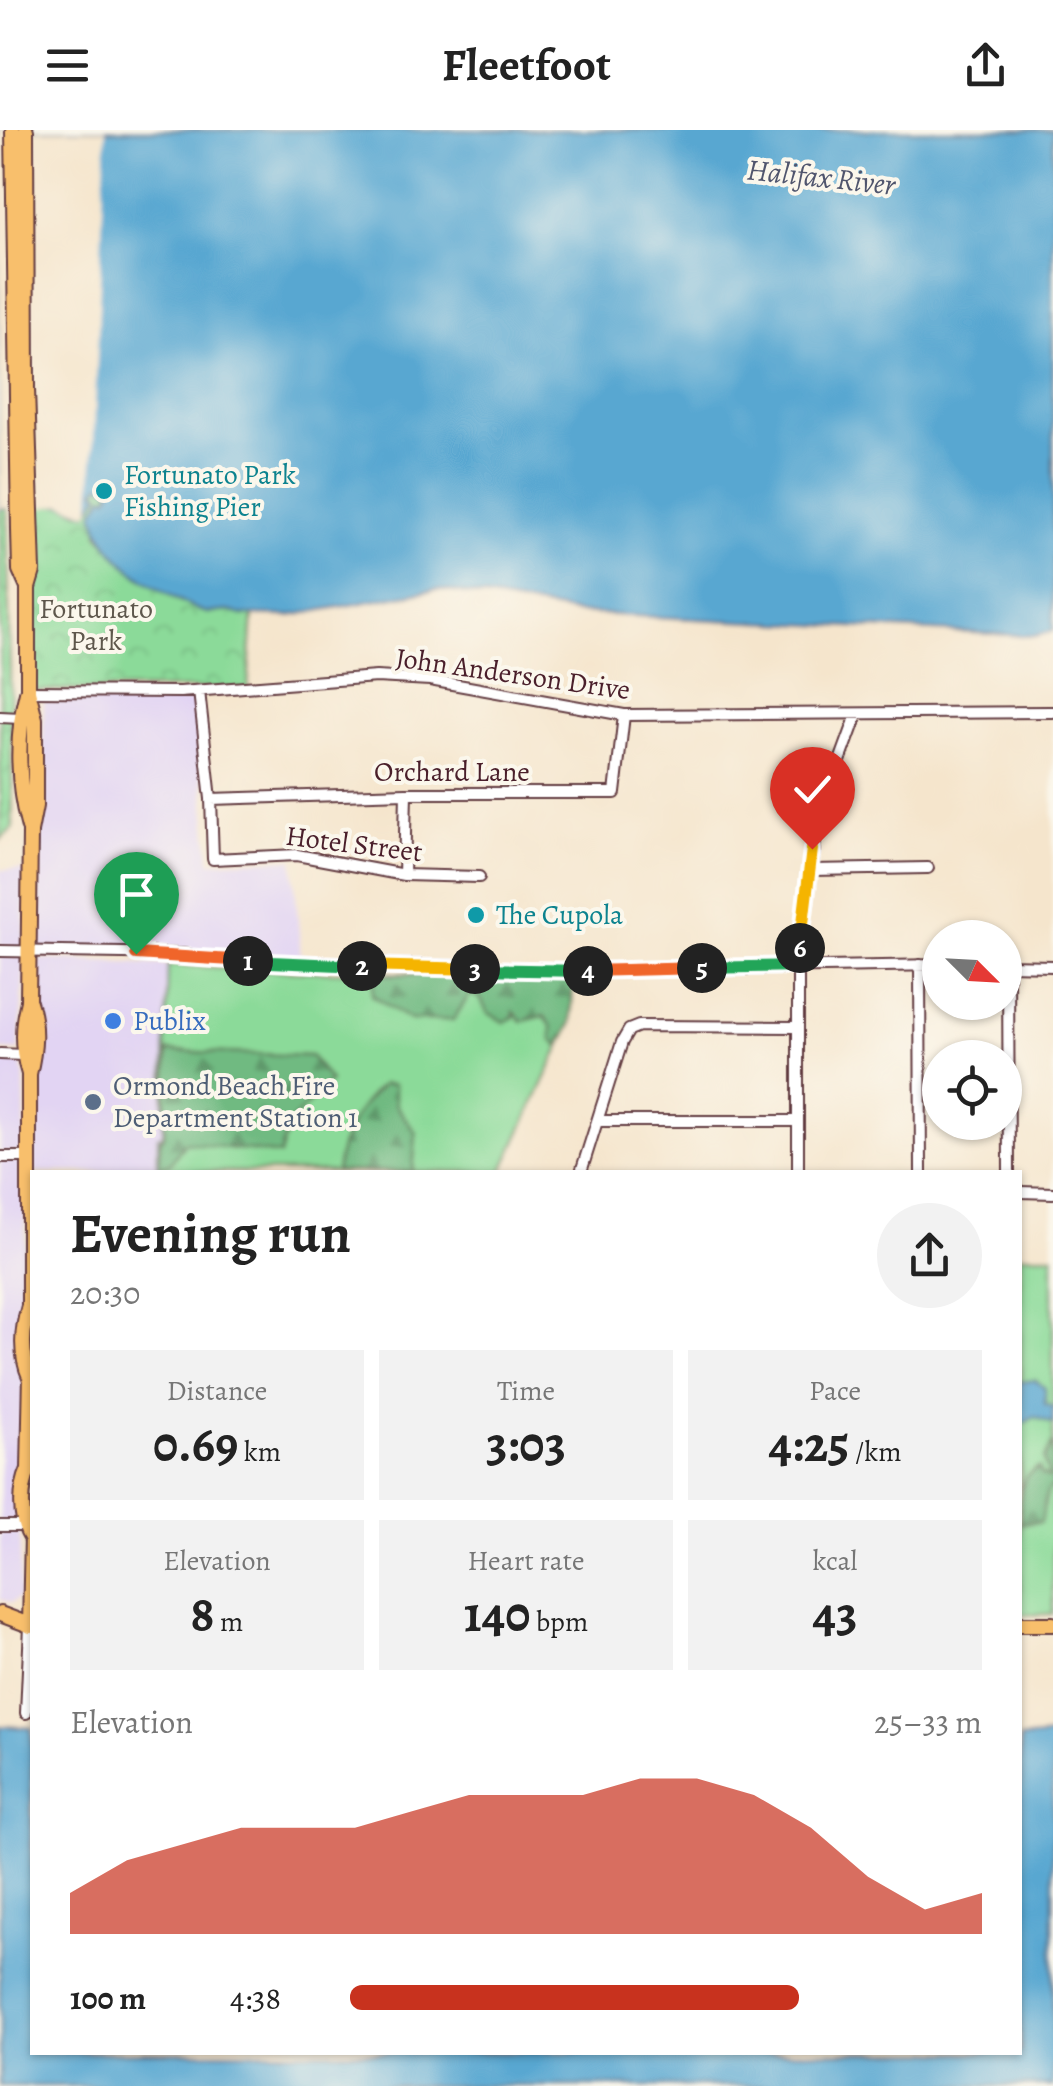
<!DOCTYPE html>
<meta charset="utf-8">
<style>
body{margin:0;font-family:Alegreya,serif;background:#f2f2f2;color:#222;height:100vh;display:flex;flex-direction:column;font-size:38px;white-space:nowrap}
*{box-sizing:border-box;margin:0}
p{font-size:32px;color:#767676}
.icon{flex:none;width:55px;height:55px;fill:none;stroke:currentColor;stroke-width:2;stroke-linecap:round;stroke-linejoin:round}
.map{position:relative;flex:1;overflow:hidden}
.side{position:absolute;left:30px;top:1040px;width:992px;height:885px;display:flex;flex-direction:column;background:#fff;border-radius:0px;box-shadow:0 2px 8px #0004}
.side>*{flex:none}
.needle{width:65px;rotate:114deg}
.fabs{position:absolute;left:922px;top:790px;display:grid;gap:20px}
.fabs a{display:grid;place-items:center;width:100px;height:100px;border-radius:50%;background:#fff;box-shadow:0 2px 8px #0004;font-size:50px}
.pin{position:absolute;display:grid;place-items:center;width:85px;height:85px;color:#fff;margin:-102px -42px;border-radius:50% 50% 50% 0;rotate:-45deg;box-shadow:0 0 10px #0007}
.pin .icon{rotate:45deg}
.km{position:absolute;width:50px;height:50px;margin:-25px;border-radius:50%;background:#222;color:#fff;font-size:28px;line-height:50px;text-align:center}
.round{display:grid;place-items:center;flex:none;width:105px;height:105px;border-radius:52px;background:#f2f2f2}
.summary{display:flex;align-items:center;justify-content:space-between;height:170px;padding:0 40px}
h1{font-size:55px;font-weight:600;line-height:75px}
.figures{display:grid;grid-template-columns:repeat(3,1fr);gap:15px;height:170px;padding:10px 40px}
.figures div{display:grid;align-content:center;border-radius:0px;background:#f2f2f2;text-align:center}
.figures b{font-size:50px;font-weight:600}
.figures small{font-size:28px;font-weight:400}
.figures p{font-size:28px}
.chart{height:280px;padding:20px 40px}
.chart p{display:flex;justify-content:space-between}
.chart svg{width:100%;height:180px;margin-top:10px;fill:#c8321e;opacity:.7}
ul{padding:0 40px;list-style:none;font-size:32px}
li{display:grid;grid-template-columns:160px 120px 1fr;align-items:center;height:75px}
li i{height:25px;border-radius:12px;background:#c8321e}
header{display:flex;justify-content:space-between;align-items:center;height:130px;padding:0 40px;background:#fff;font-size:45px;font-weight:600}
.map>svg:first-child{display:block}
</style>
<header><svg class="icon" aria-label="menu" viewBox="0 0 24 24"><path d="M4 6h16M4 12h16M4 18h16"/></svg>Fleetfoot<svg class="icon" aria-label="share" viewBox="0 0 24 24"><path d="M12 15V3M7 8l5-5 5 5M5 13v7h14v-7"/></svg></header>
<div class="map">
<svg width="1053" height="1956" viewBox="0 0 1053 1956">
<defs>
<pattern id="forest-firs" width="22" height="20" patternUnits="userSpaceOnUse" patternTransform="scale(2.5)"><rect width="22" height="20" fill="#70ba81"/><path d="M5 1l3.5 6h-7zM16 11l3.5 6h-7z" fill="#5e976a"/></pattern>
<pattern id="park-crowns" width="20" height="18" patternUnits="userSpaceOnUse" patternTransform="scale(2.5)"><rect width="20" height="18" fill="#8bda99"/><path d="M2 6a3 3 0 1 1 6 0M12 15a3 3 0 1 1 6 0" fill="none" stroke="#79bb84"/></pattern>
</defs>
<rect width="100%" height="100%" fill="#fbf7ec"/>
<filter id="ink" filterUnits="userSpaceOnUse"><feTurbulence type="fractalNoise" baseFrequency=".01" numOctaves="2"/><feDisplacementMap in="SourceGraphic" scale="20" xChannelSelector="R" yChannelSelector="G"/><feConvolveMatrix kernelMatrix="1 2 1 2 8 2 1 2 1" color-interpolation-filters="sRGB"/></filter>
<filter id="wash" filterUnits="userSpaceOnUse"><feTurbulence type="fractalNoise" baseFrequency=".0048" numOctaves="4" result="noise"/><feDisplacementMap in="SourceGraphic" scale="40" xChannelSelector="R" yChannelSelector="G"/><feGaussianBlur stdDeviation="2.25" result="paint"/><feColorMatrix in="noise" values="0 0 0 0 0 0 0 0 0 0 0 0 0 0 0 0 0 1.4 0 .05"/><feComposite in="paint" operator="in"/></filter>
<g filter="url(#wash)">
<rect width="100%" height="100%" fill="#f5e5cc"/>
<path fill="#e2d4f3" d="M44,570H196L210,732L293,729L301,828L38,819Z
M0,740H25V819L0,817Z
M0,825L25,827L19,921L0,920Z
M38,829L168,835L163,1006L158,1007V1042H33L34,947L39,923Z
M0,928L20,929L24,944L25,1023H0Z
M0,1031H25V1332L19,1393H0Z
M0,1401H20V1467L11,1473L0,1469Z"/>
<path fill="#8bda99" stroke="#6a7c62" stroke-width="2.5" d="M168,835L295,841L573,847L571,894L502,1042H158V1006L163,1005Z
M1020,1125H1053V1484L1020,1485Z"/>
<path fill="url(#forest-firs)" stroke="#5d6c56" stroke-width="2.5" d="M374,844L573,847L571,894L560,917L552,909V897L544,886L522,891L514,882V887L504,892L487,882L480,868L470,864L453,890H410L372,865Z
M168,921L311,926L330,951L289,994L280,1025L185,1012L170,1034L159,1037L160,1008L164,1006Z
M383,954L394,955L396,975L416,1003L413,1042H336C340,1007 356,977 383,954Z
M1053,1312V1355L1047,1362L1041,1392L1020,1394C1020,1373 1015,1347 1039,1338L1041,1344L1049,1348L1044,1330Z"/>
<path fill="url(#park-crowns)" stroke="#6a7c62" stroke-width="2.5" d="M100,354L112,361L98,404L136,443L181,472L208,483L228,481L253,484L248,558L28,561L30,375L64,374L80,382L101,363L96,360Z
M7,378L13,698L0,710V379Z"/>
<path fill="#58a7d1" stroke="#51637e" stroke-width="2.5" d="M0,0H1053V501L1035,506L577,483L438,459L289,486L243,485L228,481L208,483L198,480C156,459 103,431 94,382L104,366L108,367L112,361L101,354L96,360L101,364L87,383L63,374L0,379Z
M1035,1250L1045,1258V1274L1053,1277V1294L1035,1287L1020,1295V1252Z
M0,1596L32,1598V1922H1020V1609L1053,1606V1956H0Z"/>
<path fill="#f5e5cc" d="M0,0H106L91,380L87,383L63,374L8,383L7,378H0Z"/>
</g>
<g filter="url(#ink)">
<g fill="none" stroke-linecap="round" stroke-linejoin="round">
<defs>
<path id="minor" d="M28,561L180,562L376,547L430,550L624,585L1053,582
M199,561L211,669L213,729L297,725L404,745L479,747
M0,587L21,588
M211,669L406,663H615L624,585
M811,740L928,738
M404,745L406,663
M0,821L184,824L212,830L603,841L940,835
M920,835L921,1042
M1006,835L1053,836
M1008,835L1009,1042
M0,924L23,925
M597,991H798
M0,1027H29
M581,1042L622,912L629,900L639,896L798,897
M798,1042V835L818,691L857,585
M1020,1062L1053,1063
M0,1396H23
M26,1583L30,1496"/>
<path id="major" d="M13,0L19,400L20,440L28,458
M26,0L27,259L33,441L28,458V561L35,589V676L30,702L28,871C21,896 21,919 29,944
M27,562C16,603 17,657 29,698
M29,872C37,896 35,919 29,944V1176C22,1199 20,1224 30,1247
M31,1408C19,1389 20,1359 29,1339L31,1242
M0,1484L32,1496
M1020,1494H1053
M30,1496L32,1405"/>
</defs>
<use href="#minor" stroke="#643d43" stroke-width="14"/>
<use href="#major" stroke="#643d43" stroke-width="18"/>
<use href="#minor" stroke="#fff" stroke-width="10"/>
<use href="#major" stroke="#f8bf6c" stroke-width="14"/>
</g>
</g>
<g fill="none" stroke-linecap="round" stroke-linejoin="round" filter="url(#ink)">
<defs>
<path id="split-1" d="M136,824L248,831"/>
<path id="split-2" d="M248,831L362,836"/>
<path id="split-3" d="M362,836L475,839"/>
<path id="split-4" d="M475,839L588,841"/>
<path id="split-5" d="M588,841L702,838"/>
<path id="split-6" d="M702,838L798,836L800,818"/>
<path id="split-7" d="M800,818L812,719"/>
</defs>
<use href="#split-1" stroke="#fff" stroke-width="20"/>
<use href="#split-2" stroke="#fff" stroke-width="20"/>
<use href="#split-3" stroke="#fff" stroke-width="20"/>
<use href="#split-4" stroke="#fff" stroke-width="20"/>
<use href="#split-5" stroke="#fff" stroke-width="20"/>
<use href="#split-6" stroke="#fff" stroke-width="20"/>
<use href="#split-7" stroke="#fff" stroke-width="20"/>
<use href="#split-1" stroke="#f0652b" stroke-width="12"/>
<use href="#split-2" stroke="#22a559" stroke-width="12"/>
<use href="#split-3" stroke="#f5b400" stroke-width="12"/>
<use href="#split-4" stroke="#22a559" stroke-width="12"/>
<use href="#split-5" stroke="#f0652b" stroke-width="12"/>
<use href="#split-6" stroke="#22a559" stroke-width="12"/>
<use href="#split-7" stroke="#f5b400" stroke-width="12"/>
</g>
<g fill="#0f9aa8" stroke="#fbf7ec" stroke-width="4">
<circle cx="104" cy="361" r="10"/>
<circle cx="476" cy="785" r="10"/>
</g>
<circle fill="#3f7fe0" stroke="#fbf7ec" stroke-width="4" cx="113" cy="891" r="10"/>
<circle fill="#5c6f8a" stroke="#fbf7ec" stroke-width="4" cx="93" cy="972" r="10"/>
<g text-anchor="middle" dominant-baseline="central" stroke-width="8" stroke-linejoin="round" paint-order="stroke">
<g font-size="28" fill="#0d838f" stroke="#fbf7ec" text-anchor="start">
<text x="124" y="345">Fortunato Park<tspan x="124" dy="32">Fishing Pier</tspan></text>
<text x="496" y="785">The Cupola</text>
</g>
<g font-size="28" fill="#5e574c" stroke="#fbf7ec">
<text x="96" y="479">Fortunato<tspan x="96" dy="32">Park</tspan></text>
</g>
<g font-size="28" fill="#4a1f2b" stroke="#fbf7ec">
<text transform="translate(513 544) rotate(8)">John Anderson Drive</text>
<text x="452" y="642">Orchard Lane</text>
<text transform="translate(354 714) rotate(7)">Hotel Street</text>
</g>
<g font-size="28" fill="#366cbe" stroke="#fbf7ec" text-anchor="start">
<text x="133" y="891">Publix</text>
</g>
<g font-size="28" fill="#4e5e75" stroke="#fbf7ec" text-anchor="start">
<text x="113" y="956">Ormond Beach Fire<tspan x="113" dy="32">Department Station 1</tspan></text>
</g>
<g font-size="30" font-style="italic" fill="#50556d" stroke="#fbf7ec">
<text transform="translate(821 47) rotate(6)">Halifax River</text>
</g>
</g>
</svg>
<div class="fabs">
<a><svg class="needle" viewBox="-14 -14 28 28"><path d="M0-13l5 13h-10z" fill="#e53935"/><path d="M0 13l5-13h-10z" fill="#767676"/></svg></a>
<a><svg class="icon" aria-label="locate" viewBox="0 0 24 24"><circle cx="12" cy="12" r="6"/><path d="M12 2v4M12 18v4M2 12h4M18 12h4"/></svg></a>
</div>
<div class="pin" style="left:136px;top:824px;background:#1e9e55"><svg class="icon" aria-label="arrive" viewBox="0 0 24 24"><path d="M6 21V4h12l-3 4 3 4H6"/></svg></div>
<div class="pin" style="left:812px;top:719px;background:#d93025"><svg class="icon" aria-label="check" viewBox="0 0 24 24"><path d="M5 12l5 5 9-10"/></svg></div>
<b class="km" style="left:248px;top:831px">1</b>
<b class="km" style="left:362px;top:836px">2</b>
<b class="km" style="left:475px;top:839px">3</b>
<b class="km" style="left:588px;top:841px">4</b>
<b class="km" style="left:702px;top:838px">5</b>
<b class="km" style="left:800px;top:818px">6</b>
<section class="side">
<div class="summary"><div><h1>Evening run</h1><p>20:30</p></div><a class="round"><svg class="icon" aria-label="share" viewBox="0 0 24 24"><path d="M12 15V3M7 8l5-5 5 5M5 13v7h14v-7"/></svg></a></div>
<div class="figures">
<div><p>Distance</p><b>0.69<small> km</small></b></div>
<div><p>Time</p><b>3:03</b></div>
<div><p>Pace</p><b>4:25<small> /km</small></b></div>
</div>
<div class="figures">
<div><p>Elevation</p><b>8<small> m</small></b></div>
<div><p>Heart rate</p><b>140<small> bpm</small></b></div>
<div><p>kcal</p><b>43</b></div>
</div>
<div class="chart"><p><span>Elevation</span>25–33 m</p>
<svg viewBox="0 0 160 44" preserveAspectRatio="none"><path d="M0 44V34L10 26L20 22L30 18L40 18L50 18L60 14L70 10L80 10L90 10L100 6L110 6L120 10L130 18L140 30L150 38L160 34V44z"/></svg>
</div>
<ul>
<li><b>100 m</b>4:38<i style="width:71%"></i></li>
</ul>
</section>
</div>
